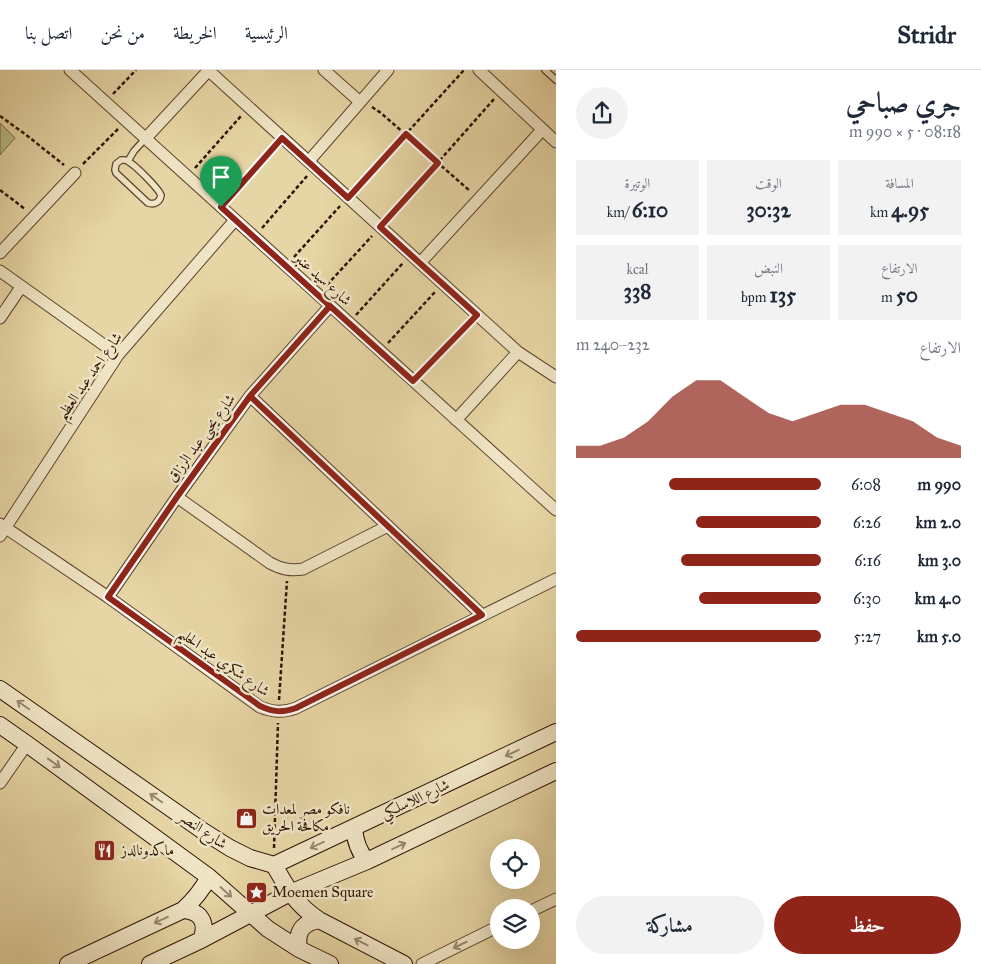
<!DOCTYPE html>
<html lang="ar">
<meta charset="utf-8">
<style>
body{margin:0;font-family:"IM FELL Great Primer",Amiri,serif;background:#f2f2f3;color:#1f2937;direction:rtl;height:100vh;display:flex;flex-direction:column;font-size:19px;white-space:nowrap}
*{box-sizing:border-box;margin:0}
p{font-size:16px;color:#747a83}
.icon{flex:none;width:28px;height:28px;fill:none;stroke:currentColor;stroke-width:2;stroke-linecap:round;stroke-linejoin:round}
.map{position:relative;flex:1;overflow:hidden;direction:ltr}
.details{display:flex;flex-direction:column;background:#fff;width:425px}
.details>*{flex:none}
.fabs{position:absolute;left:490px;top:769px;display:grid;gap:10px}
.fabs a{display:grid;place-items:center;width:50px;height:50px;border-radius:50%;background:#fff;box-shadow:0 5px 20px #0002;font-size:25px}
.pin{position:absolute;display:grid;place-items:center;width:42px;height:42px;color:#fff;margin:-51px -21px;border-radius:50% 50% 50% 0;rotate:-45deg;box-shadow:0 0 5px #0007}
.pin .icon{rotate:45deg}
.round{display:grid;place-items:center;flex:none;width:52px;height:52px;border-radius:26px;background:#f2f2f3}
.overview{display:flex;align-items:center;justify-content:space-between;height:85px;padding:0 20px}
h1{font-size:28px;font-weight:800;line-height:38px}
.metrics{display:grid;grid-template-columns:repeat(3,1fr);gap:8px;height:85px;padding:5px 20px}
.metrics div{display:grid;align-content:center;border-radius:0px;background:#f2f2f3;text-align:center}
.metrics b{font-size:21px;font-weight:800}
.metrics small{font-size:14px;font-weight:400}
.metrics p{font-size:14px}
.chart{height:140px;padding:10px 20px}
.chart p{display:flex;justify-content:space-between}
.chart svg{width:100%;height:90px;margin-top:5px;fill:#8f2418;opacity:.7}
.primary-button{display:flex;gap:10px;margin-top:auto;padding:10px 20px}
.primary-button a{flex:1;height:58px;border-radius:30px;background:#8f2418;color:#fff;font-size:20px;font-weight:800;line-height:58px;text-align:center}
.primary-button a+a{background:#f2f2f3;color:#1f2937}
ul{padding:0 20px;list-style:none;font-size:16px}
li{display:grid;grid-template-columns:80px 60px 1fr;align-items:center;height:38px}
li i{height:12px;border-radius:6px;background:#8f2418}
header{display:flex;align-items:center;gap:30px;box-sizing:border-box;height:70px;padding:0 25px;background:#fff;border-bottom:1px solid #e0e1e3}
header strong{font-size:24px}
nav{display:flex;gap:28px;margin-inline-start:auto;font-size:18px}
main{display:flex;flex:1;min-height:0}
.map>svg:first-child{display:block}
</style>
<header>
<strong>Stridr</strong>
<nav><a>الرئيسية</a><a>الخريطة</a><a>من نحن</a><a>اتصل بنا</a></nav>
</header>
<main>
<section class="details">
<div class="overview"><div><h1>جري صباحي</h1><p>08:18 · 5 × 990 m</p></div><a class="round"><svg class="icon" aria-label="share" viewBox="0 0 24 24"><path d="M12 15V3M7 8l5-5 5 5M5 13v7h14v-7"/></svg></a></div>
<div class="metrics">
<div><p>المسافة</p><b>4.95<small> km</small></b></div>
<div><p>الوقت</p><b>30:32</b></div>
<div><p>الوتيرة</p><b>6:10<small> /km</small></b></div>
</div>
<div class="metrics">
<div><p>الارتفاع</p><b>50<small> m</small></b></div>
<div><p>النبض</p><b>135<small> bpm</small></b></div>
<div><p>kcal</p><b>338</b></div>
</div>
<div class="chart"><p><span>الارتفاع</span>232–240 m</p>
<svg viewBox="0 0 160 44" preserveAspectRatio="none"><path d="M0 44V38L10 38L20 34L30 26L40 14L50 6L60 6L70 14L80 22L90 26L100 22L110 18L120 18L130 22L140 26L150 34L160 38V44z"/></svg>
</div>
<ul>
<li><b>990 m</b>6:08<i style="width:62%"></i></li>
<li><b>2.0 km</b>6:26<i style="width:51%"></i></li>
<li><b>3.0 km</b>6:16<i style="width:57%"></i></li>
<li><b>4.0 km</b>6:30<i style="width:50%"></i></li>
<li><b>5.0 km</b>5:27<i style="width:100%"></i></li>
</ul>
<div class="primary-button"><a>حفظ</a><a>مشاركة</a></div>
</section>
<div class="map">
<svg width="556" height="894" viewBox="0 0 556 894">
<rect width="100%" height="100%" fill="#e7d6a5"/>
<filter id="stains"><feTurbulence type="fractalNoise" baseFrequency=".004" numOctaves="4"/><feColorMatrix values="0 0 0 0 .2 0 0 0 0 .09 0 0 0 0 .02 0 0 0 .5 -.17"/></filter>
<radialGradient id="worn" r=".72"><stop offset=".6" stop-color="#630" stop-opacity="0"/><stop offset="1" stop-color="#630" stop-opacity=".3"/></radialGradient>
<path fill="#b9bd84" stroke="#736844" d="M0,53L15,68L0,85Z"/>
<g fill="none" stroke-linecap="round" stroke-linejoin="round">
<defs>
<path id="lane" d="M545,0L556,10
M121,90C125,90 126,89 129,92C136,96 158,118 161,125C160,132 155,135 148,133L116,103L115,100L116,94Z
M128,91L134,81L145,69"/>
<path id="street" d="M70,0L556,440
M208,0L518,282L556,307
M324,0L360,32
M479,0L556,72
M145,69L209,0
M309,91L388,0
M0,183L75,103
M420,193L542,60
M0,201L118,285
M0,248L21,217
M250,326L482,545
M456,350L518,282
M177,427L270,493C281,499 290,501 303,499L388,456
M0,454L108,527L260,637C273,642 283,643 296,638L556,509
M0,466L118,285L235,150
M108,527L177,427L250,326L330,236
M0,713L27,674
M531,841L556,829
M422,894L499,856"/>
<path id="secondary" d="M0,619L203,761L230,778L250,788L274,795C288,819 295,834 319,850L404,894
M0,655L27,674L209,807L268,859L299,879L330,894
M354,758C355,771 358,781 367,791
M274,795L556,662
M183,840C201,841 208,853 201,870
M299,879C296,862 302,853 319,850
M68,894L183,840C194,830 202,820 209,807
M150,894L201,870L290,823L367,791L556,701"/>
</defs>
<use href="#lane" stroke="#5c432d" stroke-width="8"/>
<use href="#street" stroke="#5c432d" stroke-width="13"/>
<use href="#secondary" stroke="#2d1205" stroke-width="18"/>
<path stroke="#2d1205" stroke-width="2.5" stroke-dasharray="4 2.5" stroke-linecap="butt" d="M113,24L136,0
M372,37L381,43L470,121
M0,46L25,64L64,95
M83,94L118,59
M195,98L241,46
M356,119L464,0
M0,120L25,139
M228,128L274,76
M388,149L494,29
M262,158L307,106
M294,187L340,136
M327,215L372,166
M356,245L403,193
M388,273L435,222
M423,302L469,253
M279,630L287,511
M274,778L278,653"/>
<use href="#lane" stroke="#efe4c4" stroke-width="5.5"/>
<use href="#street" stroke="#efe4c4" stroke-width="11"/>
<use href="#secondary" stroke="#efe4c4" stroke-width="16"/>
</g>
<defs><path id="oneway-shaft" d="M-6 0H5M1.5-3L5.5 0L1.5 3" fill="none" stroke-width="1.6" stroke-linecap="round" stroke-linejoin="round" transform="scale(1.25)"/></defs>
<g stroke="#98866e">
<use href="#oneway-shaft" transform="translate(23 635) rotate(-145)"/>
<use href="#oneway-shaft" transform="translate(512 683) rotate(155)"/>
<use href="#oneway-shaft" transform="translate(54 693) rotate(36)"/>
<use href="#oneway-shaft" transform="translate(156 728) rotate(-145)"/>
<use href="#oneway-shaft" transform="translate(317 775) rotate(155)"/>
<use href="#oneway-shaft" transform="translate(399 776) rotate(-25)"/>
<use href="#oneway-shaft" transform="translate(226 822) rotate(42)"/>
<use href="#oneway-shaft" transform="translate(161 850) rotate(155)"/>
<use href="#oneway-shaft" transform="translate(361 872) rotate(-153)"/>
<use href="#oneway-shaft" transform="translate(460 875) rotate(154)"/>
</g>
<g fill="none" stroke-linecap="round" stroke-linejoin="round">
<defs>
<path id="route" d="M221,137L330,236L250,326L482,545L296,638C282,643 273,642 260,636L108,527L177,427L250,326L330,236L413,311L477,245L380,157L438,93L406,64L348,128L282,68L221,137"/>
</defs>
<use href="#route" stroke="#fff" stroke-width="10"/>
<use href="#route" stroke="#8f2418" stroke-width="6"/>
</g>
<defs>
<symbol id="shop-square" viewBox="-11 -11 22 22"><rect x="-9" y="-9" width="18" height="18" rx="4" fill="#8f2418" stroke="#efe4c4"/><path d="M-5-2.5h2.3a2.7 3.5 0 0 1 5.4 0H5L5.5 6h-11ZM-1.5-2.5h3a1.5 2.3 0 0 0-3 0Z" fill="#fff"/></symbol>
<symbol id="restaurant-square" viewBox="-11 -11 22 22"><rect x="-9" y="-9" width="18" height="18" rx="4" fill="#8f2418" stroke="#efe4c4"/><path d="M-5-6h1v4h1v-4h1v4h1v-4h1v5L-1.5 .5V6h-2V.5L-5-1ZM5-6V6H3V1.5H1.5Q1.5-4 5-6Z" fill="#fff"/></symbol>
<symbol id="sight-square" viewBox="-11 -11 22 22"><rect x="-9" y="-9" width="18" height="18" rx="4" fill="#8f2418" stroke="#efe4c4"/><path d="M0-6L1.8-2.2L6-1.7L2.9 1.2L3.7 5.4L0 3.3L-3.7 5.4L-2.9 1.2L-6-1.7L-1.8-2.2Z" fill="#fff"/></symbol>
</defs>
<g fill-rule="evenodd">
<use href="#shop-square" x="234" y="736" width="25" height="25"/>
<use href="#restaurant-square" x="92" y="768" width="25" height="25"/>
<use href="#sight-square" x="244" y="810" width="25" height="25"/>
</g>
<g text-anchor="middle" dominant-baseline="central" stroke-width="5" stroke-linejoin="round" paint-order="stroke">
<g font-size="15" fill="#2d1205" stroke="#efe4c4">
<text transform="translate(323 209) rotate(42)">شارع سيد عنبر</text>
<text transform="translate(89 306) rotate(-55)">شارع احمد عبد العظيم</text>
<text transform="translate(201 368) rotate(-54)">شارع يحيى عبد الرزاق</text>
<text transform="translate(224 592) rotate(35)">شارع شكري عبد الحليم</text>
<text transform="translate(415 729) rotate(-25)">شارع اللاسلكي</text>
<text transform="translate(203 760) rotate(34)">شارع النصر</text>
</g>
<g font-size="15" fill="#2d1205" stroke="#efe4c4" text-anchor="start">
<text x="262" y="739">نافكو مصر لمعدات<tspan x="262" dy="17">مكافحة الحريق</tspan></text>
<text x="121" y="780">ماكدونالدز</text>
<text x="272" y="822">Moemen Square</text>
</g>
</g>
<rect width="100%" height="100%" filter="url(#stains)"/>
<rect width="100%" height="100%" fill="url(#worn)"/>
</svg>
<div class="fabs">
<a><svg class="icon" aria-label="locate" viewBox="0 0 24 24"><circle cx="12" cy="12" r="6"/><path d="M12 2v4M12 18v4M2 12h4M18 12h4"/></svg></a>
<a><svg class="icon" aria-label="layers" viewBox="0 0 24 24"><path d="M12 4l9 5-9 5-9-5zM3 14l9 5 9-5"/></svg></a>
</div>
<div class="pin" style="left:221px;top:137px;background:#1e9e55"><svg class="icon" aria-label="arrive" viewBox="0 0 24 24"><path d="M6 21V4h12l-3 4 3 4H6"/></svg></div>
</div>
</main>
